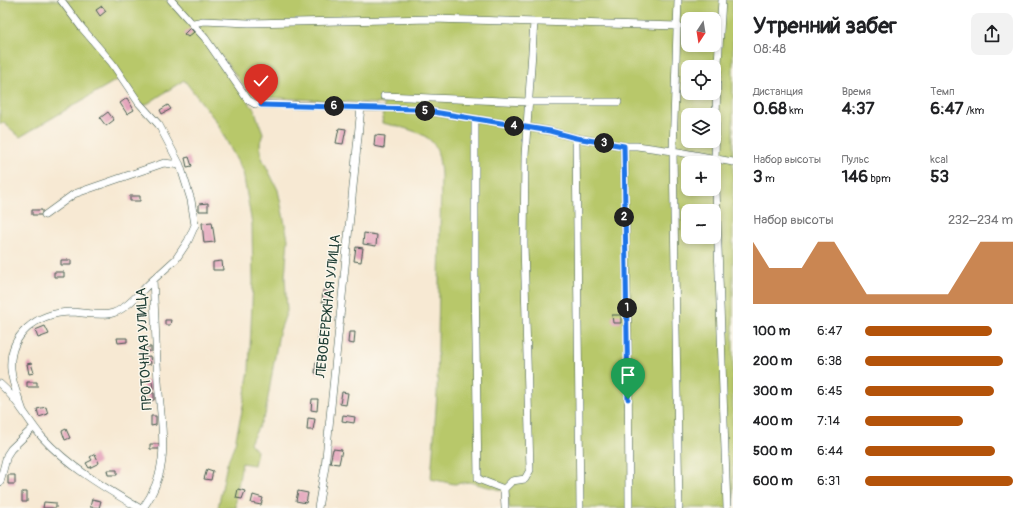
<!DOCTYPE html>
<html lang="ru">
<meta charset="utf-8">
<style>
body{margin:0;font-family:Pangolin,sans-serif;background:#f2f2f2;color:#202124;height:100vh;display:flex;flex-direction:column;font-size:15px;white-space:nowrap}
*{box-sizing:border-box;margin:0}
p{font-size:13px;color:#757577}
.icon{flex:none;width:22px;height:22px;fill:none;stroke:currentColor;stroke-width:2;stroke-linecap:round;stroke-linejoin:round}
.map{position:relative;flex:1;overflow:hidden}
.sheet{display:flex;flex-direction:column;background:#fff;width:300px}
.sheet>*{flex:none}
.needle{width:26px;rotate:192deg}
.buttons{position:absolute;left:681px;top:12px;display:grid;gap:8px}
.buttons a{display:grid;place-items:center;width:40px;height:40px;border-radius:8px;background:#fff;box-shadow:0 2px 6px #0003;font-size:20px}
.pin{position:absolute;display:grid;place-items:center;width:34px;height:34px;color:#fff;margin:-41px -17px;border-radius:50% 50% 50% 0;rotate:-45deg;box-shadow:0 0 4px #0007}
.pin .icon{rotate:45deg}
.km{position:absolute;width:20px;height:20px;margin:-10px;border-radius:50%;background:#222;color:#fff;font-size:11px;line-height:20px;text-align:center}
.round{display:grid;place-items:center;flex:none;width:42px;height:42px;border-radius:8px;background:#f2f2f2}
.overview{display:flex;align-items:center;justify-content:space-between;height:68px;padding:0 20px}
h1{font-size:22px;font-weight:800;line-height:30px}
.metrics{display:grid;grid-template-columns:repeat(3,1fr);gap:6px;height:68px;padding:4px 20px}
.metrics div{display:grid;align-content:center}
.metrics b{font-size:17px;font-weight:800}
.metrics small{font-size:11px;font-weight:400}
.metrics p{font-size:11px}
.chart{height:112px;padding:8px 20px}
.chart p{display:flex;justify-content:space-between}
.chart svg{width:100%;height:72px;margin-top:4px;fill:#b45309;opacity:.7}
ul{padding:0 20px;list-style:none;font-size:13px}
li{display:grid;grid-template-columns:64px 48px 1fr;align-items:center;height:30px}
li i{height:10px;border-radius:5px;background:#b45309}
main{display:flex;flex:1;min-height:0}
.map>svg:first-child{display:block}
</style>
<main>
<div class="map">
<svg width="733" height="508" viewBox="0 0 733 508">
<rect width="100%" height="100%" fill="#fbf7ec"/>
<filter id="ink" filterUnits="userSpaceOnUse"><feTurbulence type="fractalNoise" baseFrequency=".025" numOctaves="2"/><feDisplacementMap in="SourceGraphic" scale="8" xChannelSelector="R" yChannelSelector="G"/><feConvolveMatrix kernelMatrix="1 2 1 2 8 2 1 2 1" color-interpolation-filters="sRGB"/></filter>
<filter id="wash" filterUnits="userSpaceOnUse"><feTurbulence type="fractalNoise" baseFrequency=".012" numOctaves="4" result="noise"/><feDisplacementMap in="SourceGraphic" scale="16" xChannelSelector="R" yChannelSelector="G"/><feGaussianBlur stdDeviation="0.9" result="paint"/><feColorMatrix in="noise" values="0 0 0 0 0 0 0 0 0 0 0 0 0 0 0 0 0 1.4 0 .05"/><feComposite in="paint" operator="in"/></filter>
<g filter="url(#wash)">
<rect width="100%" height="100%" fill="#f7e9d3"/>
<path fill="#b8c86b" stroke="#6c8250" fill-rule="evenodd" d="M0,0H733V508H509L508,492L469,482L454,484L431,479L437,394L441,175C440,165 439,149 432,142C423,131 396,126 382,123L384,104L263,97L250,94L222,57L215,59L254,109L263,133L260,144L262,158L278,190L288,239L285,277L287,311L279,333L265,415L250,443L257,451L254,465L242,463L236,498V508H218L227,464L235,443L242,411L249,370L253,282L252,224L243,172L216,121L184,80L141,108L120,78L20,137L4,123L0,124ZM688,19H714V45H688ZM688,67H714V93H688ZM688,115H714V141H688ZM688,163H714V189H688ZM688,211H714V237H688Z"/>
<g id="blocks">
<path fill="#e199b5" d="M102,6L106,11L100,16L96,10Z
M190,28L194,32L188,37L184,34Z
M127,98L134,110L127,114L120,103Z
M168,105L171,109L162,114L160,110Z
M108,112L114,120L106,126L100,118Z
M339,128L346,129L343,144L336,143Z
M375,135L385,136L384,148L374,146Z
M189,157L192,166L187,167L185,158Z
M130,196H140V201H130Z
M208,203V211H199V204Z
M32,210H42V215H32Z
M212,222L215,242L204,243L202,223Z
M364,233L377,235L376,246L363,244Z
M356,247L363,248L361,262L354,261Z
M61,260H71V265H61Z
M222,261L223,270H213V262Z
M54,272H64V277H54Z
M323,290L329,291L328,302H322Z
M612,315H621V323H613Z
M165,320H171L170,325H165Z
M45,326L49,334L38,338L35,330Z
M319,330L326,331L324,343L318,342Z
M349,332H355L354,344L348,343Z
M117,338H127V342L118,343Z
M141,347H151V351L141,352Z
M150,356L151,364L144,365L143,357Z
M316,362H321V373H315Z
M31,363L34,373L29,374L27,364Z
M143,381H152L153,390L143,391Z
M27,382H37V387H27Z
M342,392L348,393L346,405L340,404Z
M147,393H154V400L148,401Z
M312,399H318L317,411L311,410Z
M46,407L48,414L39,417L37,409Z
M343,415L355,417L354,423L342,421Z
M151,416H156V425L151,426Z
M308,418L315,419L313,430H307Z
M66,429L70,438L65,440L62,431Z
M150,444H159L160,449H150Z
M333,449L342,450L339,464L330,463Z
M95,454L99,463L89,468L86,463L92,460L90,457Z
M207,469L213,471L211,480L204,479Z
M107,470H117V475H108Z
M8,475H15V484H8Z
M238,489L245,491L242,499L236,498Z
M298,491L308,493L306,503L296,501Z
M22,492H27V502H22Z
M253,495L263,498L261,505L251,503Z
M92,499L101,501L99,508L90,507Z
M44,502L56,503V508H43Z"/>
</g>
</g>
<g filter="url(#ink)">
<use href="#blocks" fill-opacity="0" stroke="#3f574c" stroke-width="1"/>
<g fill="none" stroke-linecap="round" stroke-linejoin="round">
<defs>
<path id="minor" d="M61,0L82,28L112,63L139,103L159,125L180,165L191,200L195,225L188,241L176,259L153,280C155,314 156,348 158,381C161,428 173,466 143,508
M171,0L205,38L248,100L255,104L415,109L550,131L576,138L624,146H637L673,151L733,162
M678,0L673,151L679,508
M722,0L717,79L715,159L727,508
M194,23L203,21L249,23L432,19L678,26
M384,96L529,102H618
M475,120V277L478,479L504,489
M576,138L580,508
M624,146L628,342L629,508
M45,215L74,194L164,163L180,165
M0,384C18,399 27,420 42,437C69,467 105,488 139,508
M23,411C19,398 12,384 11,370C8,335 37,313 70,312C83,312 100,317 113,313C128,308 141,291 153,280
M0,482L7,455L11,449L34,427
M318,508L325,467L361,107
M505,508L504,489L512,481L525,479L530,470L524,243L525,156L534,22"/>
</defs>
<use href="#minor" stroke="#3f574c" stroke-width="8"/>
<use href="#minor" stroke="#fff" stroke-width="7"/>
</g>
</g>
<g fill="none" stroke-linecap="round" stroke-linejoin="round" filter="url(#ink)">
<defs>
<path id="route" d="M261,105L415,109L550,131L576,138L624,146L628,399"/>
</defs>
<use href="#route" stroke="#fff" stroke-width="8"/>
<use href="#route" stroke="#1a73e8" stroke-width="5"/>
</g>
<g text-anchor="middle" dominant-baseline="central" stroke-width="3" stroke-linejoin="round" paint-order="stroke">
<g font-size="14" fill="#1f3d34" stroke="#fbf7ec">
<text transform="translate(328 306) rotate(-84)">ЛЕВОБЕРЕЖНАЯ УЛИЦА</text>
<text transform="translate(144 349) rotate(-93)">ПРОТОЧНАЯ УЛИЦА</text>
</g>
</g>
</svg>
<div class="buttons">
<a><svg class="needle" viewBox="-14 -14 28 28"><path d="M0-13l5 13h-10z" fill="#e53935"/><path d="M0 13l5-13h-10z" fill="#757577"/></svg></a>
<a><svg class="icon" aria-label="locate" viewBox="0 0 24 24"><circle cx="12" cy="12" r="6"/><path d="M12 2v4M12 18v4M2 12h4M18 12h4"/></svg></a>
<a><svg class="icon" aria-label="layers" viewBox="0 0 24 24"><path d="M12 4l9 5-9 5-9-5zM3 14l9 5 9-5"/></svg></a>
<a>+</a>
<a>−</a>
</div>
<div class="pin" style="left:628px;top:399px;background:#1e9e55"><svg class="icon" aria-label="arrive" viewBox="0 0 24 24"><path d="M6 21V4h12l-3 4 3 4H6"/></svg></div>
<div class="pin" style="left:261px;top:105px;background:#d93025"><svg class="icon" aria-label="check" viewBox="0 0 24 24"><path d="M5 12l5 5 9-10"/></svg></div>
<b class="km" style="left:627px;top:308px">1</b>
<b class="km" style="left:624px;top:217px">2</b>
<b class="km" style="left:604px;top:143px">3</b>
<b class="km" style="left:514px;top:126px">4</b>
<b class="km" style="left:425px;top:111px">5</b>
<b class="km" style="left:334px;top:106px">6</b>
</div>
<section class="sheet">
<div class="overview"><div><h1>Утренний забег</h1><p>08:48</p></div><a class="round"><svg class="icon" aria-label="share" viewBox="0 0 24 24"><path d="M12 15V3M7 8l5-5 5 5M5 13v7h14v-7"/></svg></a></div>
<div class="metrics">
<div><p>Дистанция</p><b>0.68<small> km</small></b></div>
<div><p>Время</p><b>4:37</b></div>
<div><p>Темп</p><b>6:47<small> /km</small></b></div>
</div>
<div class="metrics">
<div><p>Набор высоты</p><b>3<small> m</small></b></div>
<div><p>Пульс</p><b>146<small> bpm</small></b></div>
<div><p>kcal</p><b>53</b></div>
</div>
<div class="chart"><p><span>Набор высоты</span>232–234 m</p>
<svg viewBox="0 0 160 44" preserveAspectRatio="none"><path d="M0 44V6L10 22L20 22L30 22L40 6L50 6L60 22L70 38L80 38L90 38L100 38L110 38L120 38L130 22L140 6L150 6L160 6V44z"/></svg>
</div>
<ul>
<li><b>100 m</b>6:47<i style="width:86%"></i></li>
<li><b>200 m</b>6:38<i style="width:93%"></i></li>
<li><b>300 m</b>6:45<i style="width:87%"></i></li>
<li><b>400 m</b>7:14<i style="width:66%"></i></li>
<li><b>500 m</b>6:44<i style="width:88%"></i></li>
<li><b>600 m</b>6:31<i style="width:100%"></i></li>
</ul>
</section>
</main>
